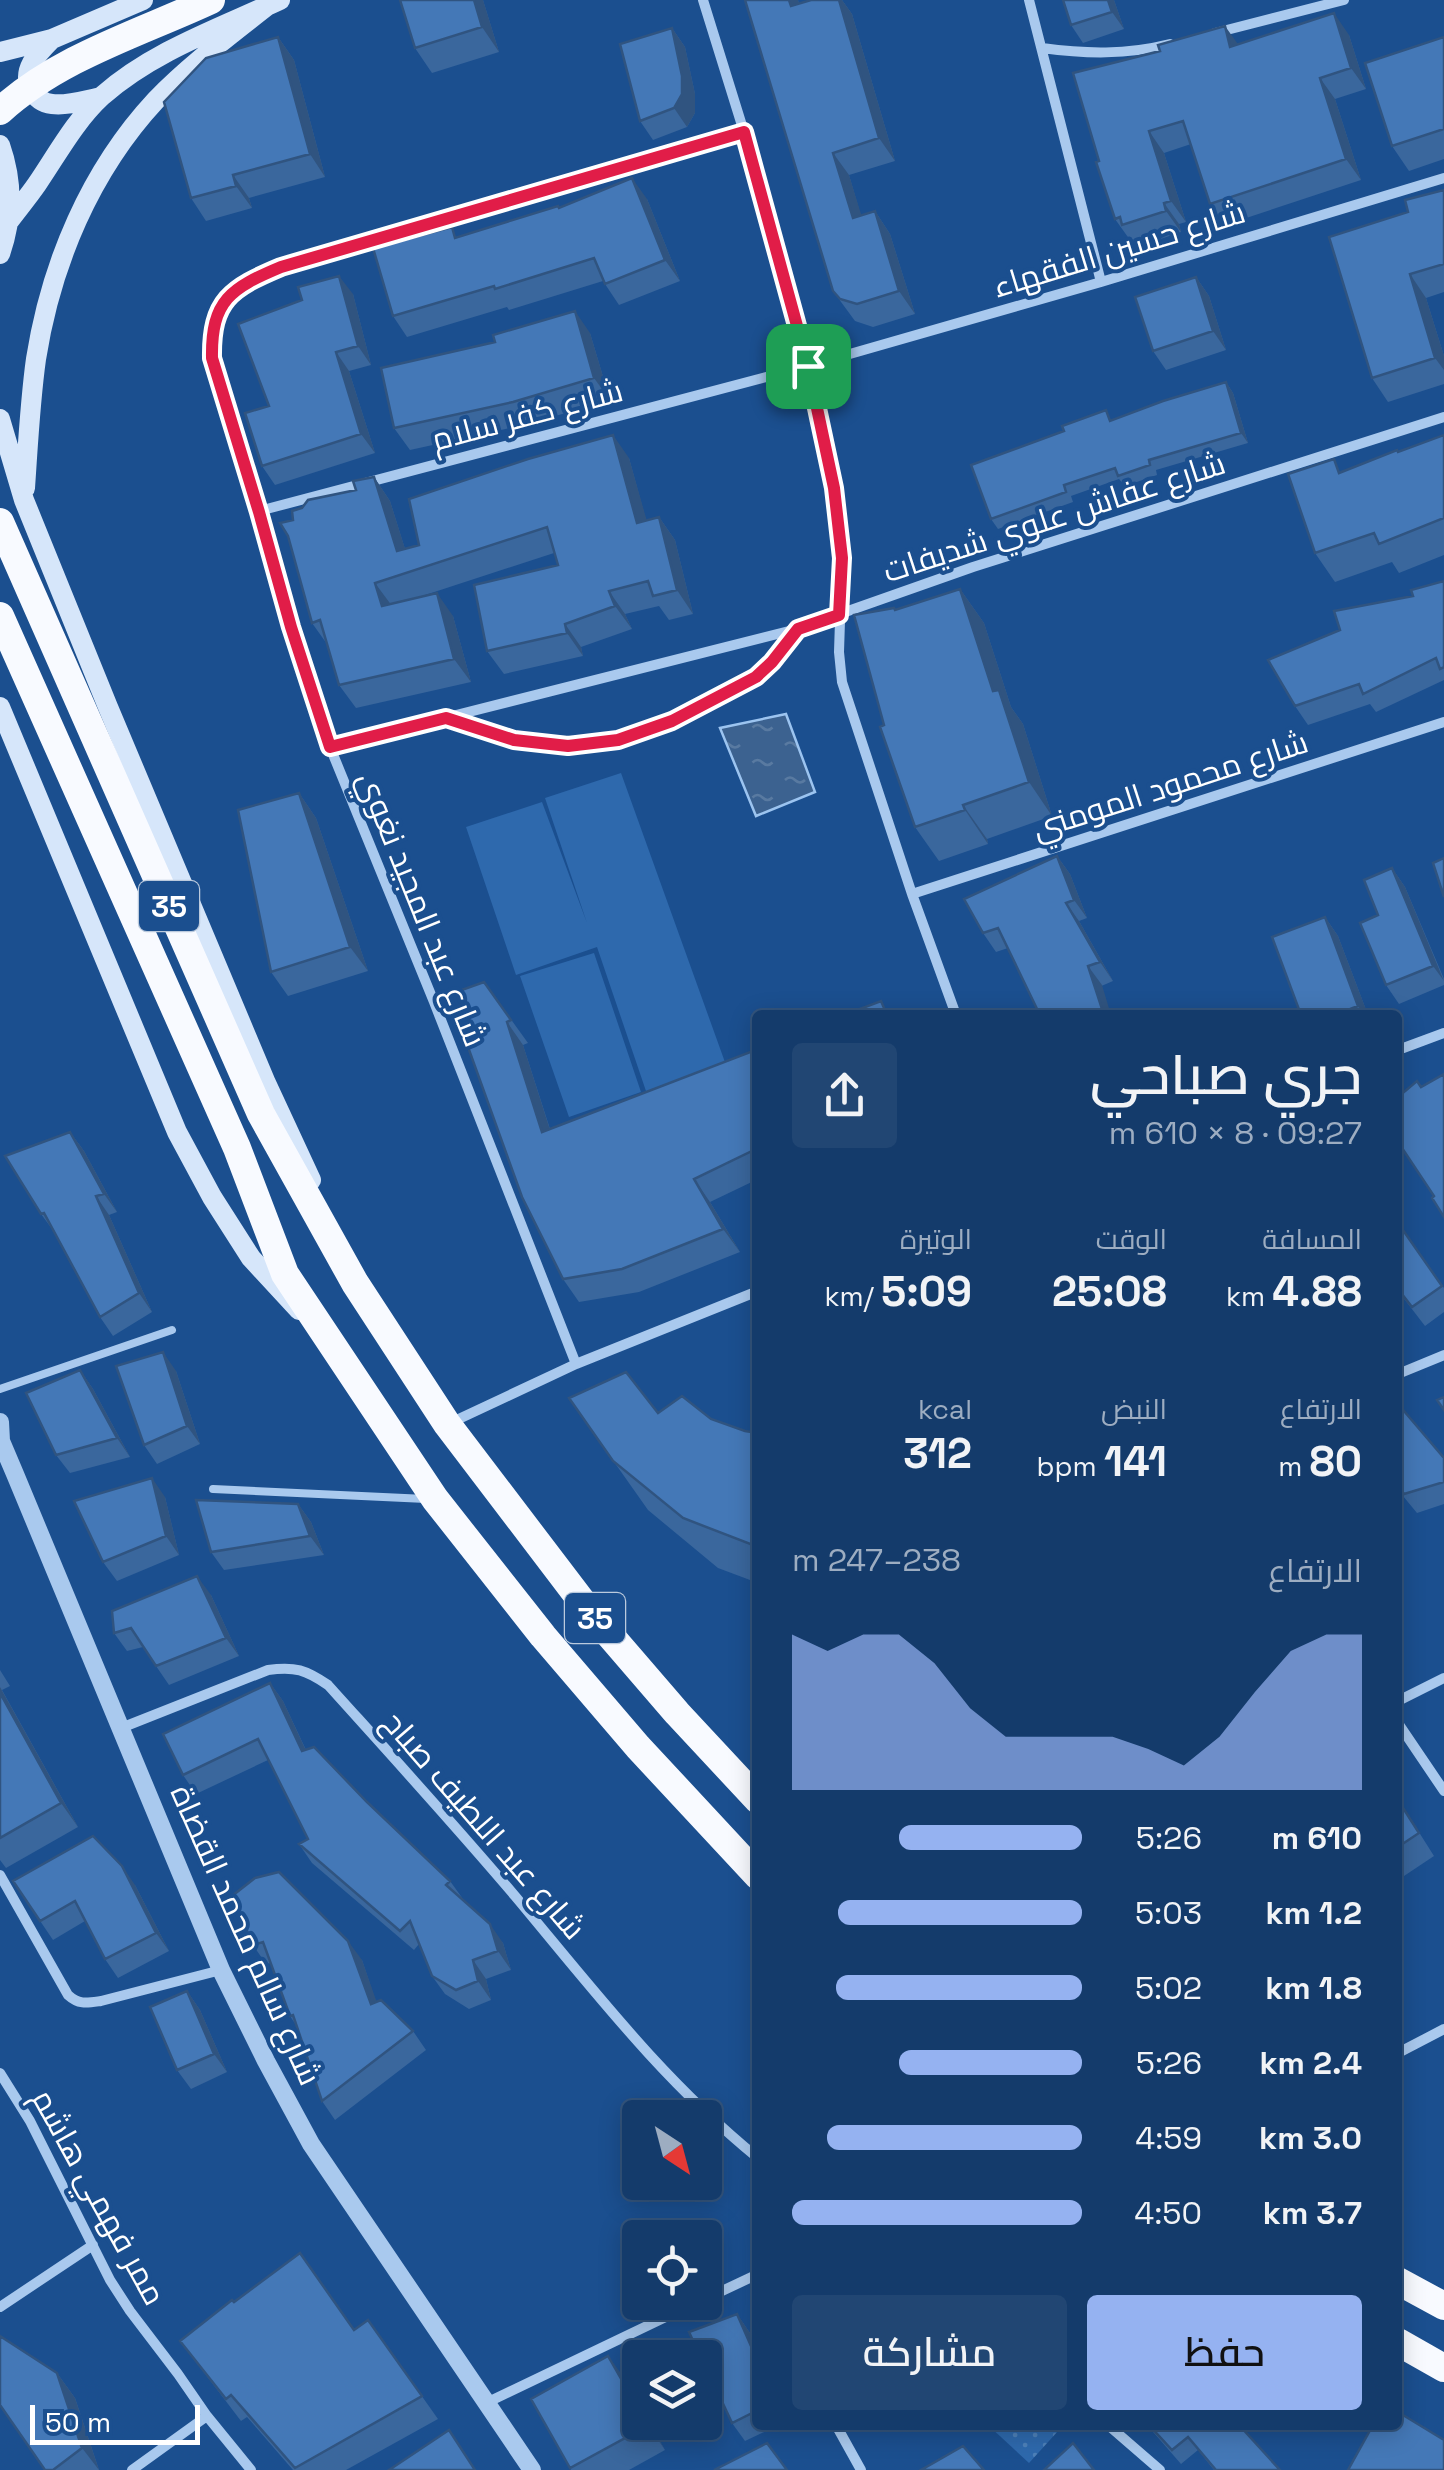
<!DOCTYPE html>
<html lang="ar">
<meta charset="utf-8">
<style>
body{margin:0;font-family:"Space Grotesk",Cairo,sans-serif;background:#214673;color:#f1f3f6;direction:rtl;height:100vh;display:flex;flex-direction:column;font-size:38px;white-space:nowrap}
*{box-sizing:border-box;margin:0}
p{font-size:32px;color:#9dadc1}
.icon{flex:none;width:55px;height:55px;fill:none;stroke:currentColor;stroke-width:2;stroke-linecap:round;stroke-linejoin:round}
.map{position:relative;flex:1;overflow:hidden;direction:ltr}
.side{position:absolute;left:752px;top:1010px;width:650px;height:1420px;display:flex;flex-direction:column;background:#143b6b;border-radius:10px;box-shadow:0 5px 25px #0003,0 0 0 2px #33557e;direction:rtl}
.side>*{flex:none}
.needle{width:65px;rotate:144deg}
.tools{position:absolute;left:622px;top:2100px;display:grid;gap:20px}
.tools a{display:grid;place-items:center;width:100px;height:100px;border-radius:10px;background:#143b6b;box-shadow:0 5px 25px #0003,0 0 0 2px #33557e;font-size:50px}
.scale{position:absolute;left:30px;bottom:25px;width:170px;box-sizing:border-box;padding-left:10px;border:5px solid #fff;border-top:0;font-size:28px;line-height:35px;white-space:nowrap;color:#fff;-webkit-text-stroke:8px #1b4f8f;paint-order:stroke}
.pin{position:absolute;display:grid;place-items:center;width:85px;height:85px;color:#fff;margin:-42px;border-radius:20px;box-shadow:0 5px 15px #0006}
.round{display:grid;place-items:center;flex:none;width:105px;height:105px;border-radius:10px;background:#214673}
.headline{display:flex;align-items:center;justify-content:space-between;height:170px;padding:0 40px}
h1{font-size:55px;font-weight:600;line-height:75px}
.figures{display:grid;grid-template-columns:repeat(3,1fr);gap:15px;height:170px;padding:10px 40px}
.figures div{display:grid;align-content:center}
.figures b{font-size:42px;font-weight:600}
.figures small{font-size:28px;font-weight:400}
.figures p{font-size:28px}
.chart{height:280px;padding:20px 40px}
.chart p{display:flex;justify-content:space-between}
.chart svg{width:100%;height:180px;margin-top:10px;fill:#95b2f1;opacity:.7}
.primary-button{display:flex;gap:20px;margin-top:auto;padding:20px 40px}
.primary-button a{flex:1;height:115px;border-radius:10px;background:#95b2f1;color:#111;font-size:40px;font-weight:600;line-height:115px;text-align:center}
.primary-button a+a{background:#214673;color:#f1f3f6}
ul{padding:0 40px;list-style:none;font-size:32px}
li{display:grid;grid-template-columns:160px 120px 1fr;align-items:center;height:75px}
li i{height:25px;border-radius:12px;background:#95b2f1}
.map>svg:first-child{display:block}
</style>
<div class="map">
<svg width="1444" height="2470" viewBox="0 0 1444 2470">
<defs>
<pattern id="grass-dots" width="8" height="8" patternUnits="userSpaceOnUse" patternTransform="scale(2.5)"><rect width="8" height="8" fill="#2e69ad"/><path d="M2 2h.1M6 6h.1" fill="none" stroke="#4d80b9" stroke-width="1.8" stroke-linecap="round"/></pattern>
<pattern id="water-ripples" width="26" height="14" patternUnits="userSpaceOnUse" patternTransform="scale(2.5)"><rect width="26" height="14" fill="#3c6290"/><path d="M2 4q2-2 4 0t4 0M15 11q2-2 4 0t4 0" fill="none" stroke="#597aa1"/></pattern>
</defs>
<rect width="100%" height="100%" fill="#1b4f8f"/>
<path fill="url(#grass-dots)" d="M988,2425H1051L1058,2431L1029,2463Z"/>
<path fill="#2e69ad" d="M621,773L726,1065L647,1094L597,947L516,975L466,827L542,802L587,923L545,798Z
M594,953L641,1092L569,1117L520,976Z"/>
<path fill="url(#water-ripples)" stroke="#9cc4f0" stroke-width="2.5" d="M786,714L815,792L756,816L720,728Z"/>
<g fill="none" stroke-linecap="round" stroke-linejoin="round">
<path stroke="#a9c9ee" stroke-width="8" d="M447,718L514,740L568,746L617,740L672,721L756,677L772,662L797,629
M0,1389L172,1330
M213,1489L426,1499"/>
<path stroke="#a9c9ee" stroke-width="10" d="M703,0L744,132L808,366L834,488L842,558L839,652L842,682L912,894L956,1015
M1029,0L1101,282
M1215,33L1344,0
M1042,48C1086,54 1126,55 1170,44
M259,511L808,366L1101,282L1444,178
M330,747L797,629L973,567L1444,417
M912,894L1444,722
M1398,1050L1444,1033
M576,1364L434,1002L330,747L291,627L259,511L212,358C211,301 231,287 281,267L744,132
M1398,1374L1444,1355
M448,1424L576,1364L758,1291
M1398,1701L1444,1678
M1398,1723L1444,1791
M121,1728L268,1670C295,1666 306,1670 328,1685C391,1755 454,1824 515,1896C593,1989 662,2080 758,2158
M0,1875L68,1995C79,2005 87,2003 101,2001L221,1970
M1398,2053L1444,2029
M0,2073L30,2121L110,2280L130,2311L178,2374L207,2416L251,2470
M705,2299L758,2274
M0,2307L93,2245
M486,2403L697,2302
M836,2425L861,2470
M1108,2425L1160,2470
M132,2470L207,2416"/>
<path stroke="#a9c9ee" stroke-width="18" d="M0,1422L1,1441L15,1474L221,1970L266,2061L311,2144L532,2470"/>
<path stroke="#d6e6fa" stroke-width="20" d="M51,40C38,53 20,71 32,90C36,98 43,103 52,104C67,106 86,100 101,97
M0,52L52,39L143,0
M0,145C13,182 13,217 0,254
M9,221C18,209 28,197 37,184C58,153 75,121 102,96C153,51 220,28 280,0
M0,419L24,500L108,707L266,1083L311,1180
M25,488C28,445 30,402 36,359C51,264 90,171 156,100C190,65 229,36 267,6
M0,707L177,1132L212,1197L251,1258L299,1310"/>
<path stroke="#f8faff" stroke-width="28" d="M0,522L261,1114L355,1283L447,1424L590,1612L677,1713L758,1800
M0,616L237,1148L285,1274L435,1499L543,1636L638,1747L758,1876
M1398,2281L1444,2306
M1398,2342L1444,2368"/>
<path stroke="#f8faff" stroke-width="28" d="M0,111C59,57 140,33 211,0"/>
</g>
<path fill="#3a679d" d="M483,0L499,52L432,73L415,48Z
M745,0H798L799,4L811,0H842L852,14L895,161L849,175L861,216L875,211L890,234L915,314L873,327L855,321L833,291Z
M1063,0H1114L1124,29L1083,43L1071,25Z
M672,28L685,47L695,94V113L687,127L653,140L640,121Z
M1349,35L1366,89L1335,99L1361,180L1225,225L1210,204L1191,144L1164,153L1186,222L1179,224L1181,232L1137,247L1132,239L1130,240L1115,219L1096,162L1238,44Z
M278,37L294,60L325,177L249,198L252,208L206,221L191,198Z
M1444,37V159L1409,171L1392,146Z
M1444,190V292L1426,298L1444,356V384L1388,402L1372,378L1408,212Z
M647,199L680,281L619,305L603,281L509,310L507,307L407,337L393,316L459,236L559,208Z
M1196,277L1209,296L1226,350L1166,370L1153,351Z
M353,294L371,365L349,371L375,453L275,485L262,466L269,406Z
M590,333L610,400L528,424L410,450L394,428Z
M1226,382L1233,393L1248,443L1156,470L1157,475L1125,486L1119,479L1071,496L1073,502L998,529L991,519L1112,420Z
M1444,435V555L1399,573L1392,562L1335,582L1315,553L1342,471Z
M629,458L646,520L659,517L675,540L693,614L669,620L659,606L625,614L632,629L581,647L583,656L504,674L487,651L558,565L554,553L416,598L453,616L471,682L356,708L339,685L327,644L312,623L293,520L356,490L374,477L390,501L405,549L419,545Z
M1444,581V680L1376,712L1370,704L1308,725L1295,706L1340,630Z
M960,589L984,623L1011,707L1023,724L1052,816L987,839L988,844L939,861L915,827L884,725L896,610Z
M299,793L316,818L368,971L288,996L271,972Z
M1057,856L1070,874L1087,918L1079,921L1113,981L1039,1013L1008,948L996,952L983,933Z
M1392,868L1405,887L1444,979V985L1399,1004L1386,985L1378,915Z
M1325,917L1338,936L1368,1015H1301Z
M484,982L528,1043L523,1045L550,1129L758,1049V1179L710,1202L740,1252L639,1292L579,1302L563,1279L480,1043Z
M70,1132L84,1151L117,1212L109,1215L152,1312L113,1336L100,1317L55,1233L41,1214Z
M1398,1223L1444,1288V1312L1425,1326L1398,1291Z
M80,1370L93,1389L130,1457L70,1473L56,1455Z
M176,1371L200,1444L157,1464L144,1445Z
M569,1398L658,1413L758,1433V1583L718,1568L648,1510Z
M1398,1404L1444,1458V1504L1417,1513L1398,1490Z
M165,1497L179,1555L117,1581L103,1562Z
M298,1504L311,1522L324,1555L224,1570L211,1552Z
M211,1595L239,1656L169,1685L143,1647L127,1651L114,1633Z
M0,1670L10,1686L2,1690L78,1827L6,1868L0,1860Z
M270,1683L283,1701L306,1750L367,1802L450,1881L463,1899L503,1943L511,1970L486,1979L491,2000L469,2009L445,1994L432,1976L419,1944L414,1950L312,1863L299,1844L308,1839L268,1760L196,1794L183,1775Z
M1398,1799L1434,1856L1398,1880Z
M13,1881L135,1885L169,1951L118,1978L105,1959L85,1921L53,1940Z
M232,1896L362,1960L376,2002L413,2031L426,2050L335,2120L322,2101L298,2028L290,2016L271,1963L266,1964L253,1945Z
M187,1991L200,2010L227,2072L191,2089L177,2070Z
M234,2302L354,2330L368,2320L438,2419L346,2470H293L247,2417L241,2421L180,2341Z
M737,2314L750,2333L758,2351V2425H779L745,2441L732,2423Z
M57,2373L75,2398L99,2470H45Z
M626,2380L640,2406V2422H649L665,2450L629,2470H571L531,2399Z
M1147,2425H1243L1241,2427L1280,2470H1214L1198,2450L1181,2464Z"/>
<path fill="#305480" d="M474,0H483L499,52L482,27Z
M789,0H798L807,29L791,6Z
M839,0H842L852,14L895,161L879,138Z
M1108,0H1114L1124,29L1112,12Z
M1334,13L1349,35L1366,89L1351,68Z
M1225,26L1240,47H1230Z
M672,28L685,47L695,94V113L687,127L674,108Z
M278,37L294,60L325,177L310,154Z
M1320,78L1335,99L1361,180L1346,159Z
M1149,131L1164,153L1186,222L1171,201Z
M833,153L849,175L869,240L853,218Z
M233,175L249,198L252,208L236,186Z
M632,178L647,199L680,281L665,260Z
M1164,203L1179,224L1181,232L1166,211Z
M875,211L890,234L915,314L899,291Z
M1410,274L1426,298L1444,356V370L1435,358Z
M339,276L353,294L371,365L358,346Z
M1196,277L1209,296L1226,350L1213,331Z
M575,311L590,333L610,400L594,378Z
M336,352L349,371L375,453L361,434Z
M1226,382L1233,393L1248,443L1241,433Z
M613,435L629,458L654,546L637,523Z
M374,477L390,501L412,571L397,551Z
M659,517L675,540L693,614L677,590Z
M375,583L392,606H382Z
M960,589L984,623L1011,707L1023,724L1052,816L1029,782L993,691Z
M609,591L625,614L632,629L615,606Z
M437,593L453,616L471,682L454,659Z
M565,624L581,647L583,656L567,633Z
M299,793L316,818L368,971L350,947Z
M963,805L987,839L988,844L965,810Z
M1057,856L1070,874L1087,918L1074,900Z
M1392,868L1405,887L1444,981L1433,966Z
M1066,903L1079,921L1113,981L1100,962Z
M1325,917L1338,936L1368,1015H1364L1358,1006Z
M1088,966L1102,985L1111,1015H1104Z
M507,1022L523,1045L558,1155L542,1132Z
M70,1132L84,1151L117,1212L104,1194Z
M694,1179L710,1202L740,1252L723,1229Z
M96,1196L109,1215L152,1312L139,1293Z
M163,1352L176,1371L200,1444L187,1426Z
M80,1370L93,1389L130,1457L117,1438Z
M152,1478L165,1497L179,1555L166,1536Z
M298,1504L311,1522L324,1555L310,1536Z
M197,1576L211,1595L239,1656L226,1638Z
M270,1683L283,1701L315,1770L302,1751Z
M0,1687L78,1827L61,1803L0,1693Z
M122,1866L135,1885L169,1951L156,1933Z
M490,1924L503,1943L511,1970L498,1951Z
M348,1941L362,1960L384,2023L371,2004Z
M473,1960L486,1979L491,2000L478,1981Z
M187,1991L200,2010L227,2072L214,2054Z
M737,2314L750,2333L758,2351V2362Z
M608,2356L626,2380L640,2406V2412Z
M57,2373L75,2398L99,2470L82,2448Z
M646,2422H649L665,2450Z"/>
<path fill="#4478b7" stroke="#305480" stroke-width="2.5" d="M400,0H474L482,27L415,48Z
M745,0H789L791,6L811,0H839L879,138L833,153L853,218L875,211L899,291L857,304L840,299L833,291Z
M1063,0H1108L1112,12L1071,25Z
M1334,13L1351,68L1320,78L1346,159L1210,204L1183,121L1149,131L1171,201L1164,203L1166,211L1122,225L1120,217L1115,219L1096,162L1099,161L1073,73L1160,51L1158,45L1225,26L1230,47Z
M672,28L682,76V94L674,108L640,121L620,44Z
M278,37L310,154L233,175L236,186L191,198L164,102L206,58Z
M1444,37V129L1392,146L1365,63Z
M632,178L665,260L605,284L594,258L495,289L494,286L393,316L373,248L452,227L455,238L558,206L559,208Z
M1444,190V264L1410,274L1435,358L1372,378L1329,237L1408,212L1405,200Z
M339,276L358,346L336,352L361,434L262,466L245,413L269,406L238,324L302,300L298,287Z
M1196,277L1213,331L1153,351L1135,297Z
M575,311L594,378L513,402L394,428L381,368L495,342L493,335Z
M1226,382L1241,433L1149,460L1150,465L1118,476L1115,468L1064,485L1066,492L991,519L971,465L1064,431L1062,426L1106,410L1110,421L1163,401Z
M613,435L637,523L659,517L677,590L653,596L648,581L609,591L615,606L565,624L567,633L487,651L474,585L558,565L547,527L375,583L382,606L437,593L454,659L339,685L320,620L312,623L288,536L280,523L293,520L292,511L302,508L308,500L356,490L353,481L374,477L397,551L419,545L409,499L528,459Z
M1444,435V518L1379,544L1374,533L1315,553L1288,474L1334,459L1339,473L1397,450L1398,452Z
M1444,581V667L1440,669L1436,658L1363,694L1359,684L1295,706L1268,660L1340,630L1334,611L1413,596L1411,590Z
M960,589L993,691L999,690L1029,782L963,805L965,810L915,827L880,727L884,725L854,615L894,608L895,610Z
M299,793L350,947L271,972L238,810Z
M1057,856L1074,900L1066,903L1100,962L1088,966L1104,1015H1034L1039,1013L998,928L983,933L964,899Z
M1444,858V897L1433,863Z
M1392,868L1433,966L1386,985L1360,923L1378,915L1364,880Z
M1325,917L1358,1006L1335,1015H1301L1272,937Z
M484,982L511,1020L507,1022L542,1132L758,1049V1148L694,1179L723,1229L622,1269L563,1279L522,1197L468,1047L480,1043L456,992Z
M881,1001L887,1015H844Z
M1444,1074V1217L1432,1198L1434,1196L1398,1142V1097L1417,1081L1421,1087Z
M70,1132L104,1194L96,1196L139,1293L100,1317L44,1213L41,1214L5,1156Z
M1398,1223L1442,1286L1412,1307L1398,1289Z
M163,1352L187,1426L144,1445L116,1366Z
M80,1370L117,1438L56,1455L26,1393Z
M626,1372L658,1413L682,1396L711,1419L745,1431L758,1433V1547L683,1518L613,1461L569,1398Z
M1444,1397V1410L1437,1400Z
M1398,1404L1444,1458V1482L1404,1494L1398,1486Z
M152,1478L166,1536L103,1562L74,1501Z
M196,1500L298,1504L310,1536L211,1552Z
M197,1576L226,1638L156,1666L131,1628L114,1633L112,1611Z
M270,1683L302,1751L314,1747L367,1802L450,1881L446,1885L490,1924L498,1951L473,1960L478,1981L456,1990L432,1976L410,1921L400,1931L299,1844L308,1839L258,1739L183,1775L163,1734Z
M0,1693L61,1803L0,1838Z
M1398,1800L1419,1833L1398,1847Z
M93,1836L122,1866L156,1933L105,1959L75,1901L40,1921L13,1881Z
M279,1872L348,1941L371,2004L381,2000L413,2031L322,2101L293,2015L290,2016L263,1942L253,1945L232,1896L255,1878Z
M187,1991L214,2054L177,2070L150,2007Z
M300,2253L354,2330L368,2320L422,2396L295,2468L231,2395L226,2399L180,2341L232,2300L234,2302Z
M737,2314L758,2362V2410L732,2423L705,2365V2358H701L689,2332Z
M0,2336L57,2373L82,2448L53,2470H45L0,2405Z
M608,2356L640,2412V2422H646L647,2426L570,2468L531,2399Z
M1398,2412L1444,2440V2470H1348L1373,2425H1398Z
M1149,2425H1239L1280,2470H1216L1188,2437L1172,2450Z
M449,2430L475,2470H389Z
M767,2443L787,2470H714Z
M1073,2443L1094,2470H1044Z
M963,2446L984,2470H921Z"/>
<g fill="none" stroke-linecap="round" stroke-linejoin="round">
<defs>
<path id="route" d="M744,132L808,366L834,488L842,558L839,615L798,629L772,662L756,677L672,721L618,740L568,746L514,740L446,718L330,747L291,627L259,512L212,358C211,300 231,288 281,267Z"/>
</defs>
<use href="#route" stroke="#fff" stroke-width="20"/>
<use href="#route" stroke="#e11d48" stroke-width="12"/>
</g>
<g text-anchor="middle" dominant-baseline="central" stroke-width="8" stroke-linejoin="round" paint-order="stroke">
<g fill="#1b4f8f" stroke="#bbcadd" stroke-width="2.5">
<rect x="139" y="881" width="60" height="50" rx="8"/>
<rect x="565" y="1593" width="60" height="50" rx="8"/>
</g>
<g font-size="30" font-weight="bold" fill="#fff">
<text x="169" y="906">35</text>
<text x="595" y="1618">35</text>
</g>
<g font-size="32" fill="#fff" stroke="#1b4f8f">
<text transform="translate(1119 249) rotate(-17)">شارع حسين الفقهاء</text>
<text transform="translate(527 415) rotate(-15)">شارع كفر سلام</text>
<text transform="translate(1054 517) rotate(-18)">شارع عفاش علوي شديفات</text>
<text transform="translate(1170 785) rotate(-18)">شارع محمود المومني</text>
<text transform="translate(422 909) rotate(68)">شارع عبد المجيد نغوي</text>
<text transform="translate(484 1825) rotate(49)">شارع عبد اللطيف صباح</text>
<text transform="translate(246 1935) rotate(66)">شارع سالم محمد القضاة</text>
<text transform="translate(99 2197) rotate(61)">ممر فهمي هاشم</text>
</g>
</g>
</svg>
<div class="tools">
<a><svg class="needle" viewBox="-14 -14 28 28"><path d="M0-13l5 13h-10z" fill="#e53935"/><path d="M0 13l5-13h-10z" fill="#9dadc1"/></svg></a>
<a><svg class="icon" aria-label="locate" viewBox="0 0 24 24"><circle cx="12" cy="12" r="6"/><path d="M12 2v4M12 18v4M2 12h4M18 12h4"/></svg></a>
<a><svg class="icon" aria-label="layers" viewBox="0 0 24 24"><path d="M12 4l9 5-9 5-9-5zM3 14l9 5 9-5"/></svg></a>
</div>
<div class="scale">50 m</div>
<div class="pin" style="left:808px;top:366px;background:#1e9e55"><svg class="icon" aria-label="arrive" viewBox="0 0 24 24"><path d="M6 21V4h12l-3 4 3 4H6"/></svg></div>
<section class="side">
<div class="headline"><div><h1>جري صباحي</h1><p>09:27 · 8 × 610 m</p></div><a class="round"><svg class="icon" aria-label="share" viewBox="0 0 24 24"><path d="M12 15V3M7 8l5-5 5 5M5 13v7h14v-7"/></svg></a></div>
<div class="figures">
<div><p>المسافة</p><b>4.88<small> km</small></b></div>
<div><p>الوقت</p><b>25:08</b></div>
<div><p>الوتيرة</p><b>5:09<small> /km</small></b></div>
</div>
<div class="figures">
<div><p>الارتفاع</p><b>80<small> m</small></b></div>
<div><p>النبض</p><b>141<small> bpm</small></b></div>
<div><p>kcal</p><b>312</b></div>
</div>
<div class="chart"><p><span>الارتفاع</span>238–247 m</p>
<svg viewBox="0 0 160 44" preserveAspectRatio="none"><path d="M0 44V6L10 10L20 6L30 6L40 13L50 24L60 31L70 31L80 31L90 31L100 34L110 38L120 31L130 20L140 10L150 6L160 6V44z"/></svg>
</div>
<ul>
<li><b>610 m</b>5:26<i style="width:63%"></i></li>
<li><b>1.2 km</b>5:03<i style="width:84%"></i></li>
<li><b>1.8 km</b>5:02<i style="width:85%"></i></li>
<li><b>2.4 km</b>5:26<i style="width:63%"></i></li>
<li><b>3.0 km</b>4:59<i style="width:88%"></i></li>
<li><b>3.7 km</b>4:50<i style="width:100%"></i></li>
</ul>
<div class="primary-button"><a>حفظ</a><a>مشاركة</a></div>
</section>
</div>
